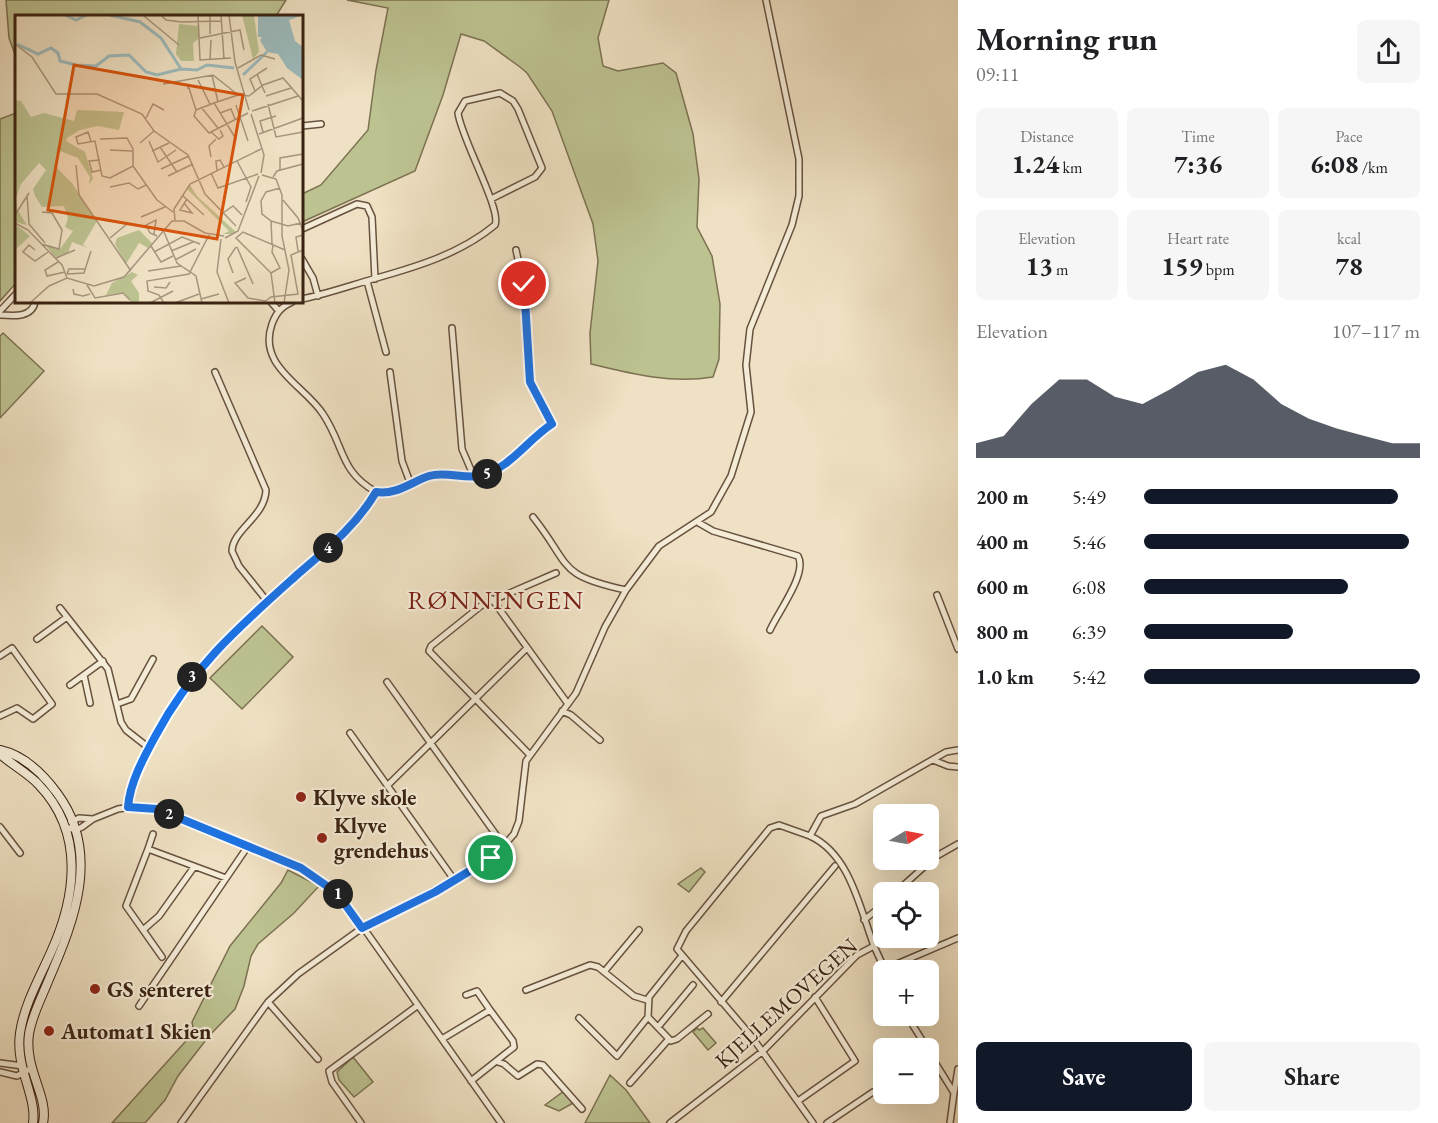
<!DOCTYPE html>
<meta charset="utf-8">
<style>
body{margin:0;font-family:"EB Garamond",serif;background:#f6f6f6;color:#202124;height:100vh;display:flex;flex-direction:column;font-size:22px;white-space:nowrap}
*{box-sizing:border-box;margin:0}
p{font-size:20px;color:#757577}
.icon{flex:none;width:33px;height:33px;fill:none;stroke:currentColor;stroke-width:2;stroke-linecap:round;stroke-linejoin:round}
.map{position:relative;flex:1;overflow:hidden}
.sheet{display:flex;flex-direction:column;background:#fff;width:480px}
.sheet>*{flex:none}
.needle{width:39px;rotate:80deg}
.buttons{position:absolute;left:873px;top:804px;display:grid;gap:12px}
.buttons a{display:grid;place-items:center;width:66px;height:66px;border-radius:9px;background:#fff;box-shadow:0 6px 24px #0002;font-size:30px}
.pin{position:absolute;display:grid;place-items:center;width:51px;height:51px;color:#fff;margin:-26px;border:3px solid #fff;border-radius:50%;box-shadow:0 2px 6px #0007}
.km{position:absolute;width:30px;height:30px;margin:-15px;border-radius:50%;background:#222;color:#fff;font-size:16px;line-height:30px;text-align:center}
.round{display:grid;place-items:center;flex:none;width:63px;height:63px;border-radius:9px;background:#f6f6f6}
.summary{display:flex;align-items:center;justify-content:space-between;height:102px;padding:0 18px}
h1{font-size:33px;font-weight:700;line-height:45px}
.figures{display:grid;grid-template-columns:repeat(3,1fr);gap:9px;height:102px;padding:6px 18px}
.figures div{display:grid;align-content:center;border-radius:9px;background:#f6f6f6;text-align:center}
.figures b{font-size:26px;font-weight:700}
.figures small{font-size:16px;font-weight:400}
.figures p{font-size:16px}
.chart{height:168px;padding:12px 18px}
.chart p{display:flex;justify-content:space-between}
.chart svg{width:100%;height:108px;margin-top:6px;fill:#111827;opacity:.7}
.cta{display:flex;gap:12px;margin-top:auto;padding:12px 18px}
.cta a{flex:1;height:69px;border-radius:9px;background:#111827;color:#fff;font-size:24px;font-weight:700;line-height:69px;text-align:center}
.cta a+a{background:#f6f6f6;color:#202124}
ul{padding:0 18px;list-style:none;font-size:20px}
li{display:grid;grid-template-columns:96px 72px 1fr;align-items:center;height:45px}
li i{height:15px;border-radius:8px;background:#111827}
main{display:flex;flex:1;min-height:0}
.map>svg:first-child{display:block}
</style>
<main>
<div class="map">
<svg width="958" height="1123" viewBox="0 0 958 1123">
<rect width="100%" height="100%" fill="#efe1c3"/>
<filter id="stains"><feTurbulence type="fractalNoise" baseFrequency=".00333" numOctaves="4"/><feColorMatrix values="0 0 0 0 .2 0 0 0 0 .09 0 0 0 0 .02 0 0 0 .5 -.17"/></filter>
<radialGradient id="worn" r=".72"><stop offset=".6" stop-color="#630" stop-opacity="0"/><stop offset="1" stop-color="#630" stop-opacity=".3"/></radialGradient>
<path fill="#bdc291" stroke="#7c7252" stroke-width="1.5" d="M6,0H286L276,16H16V57L9,38Z
M347,0H609L598,38L603,66L618,71L663,63L676,73L693,134L699,179L697,227L712,256L720,304L719,359L713,377C671,384 632,374 591,364L590,333L598,261L593,224L552,111L527,73L520,67L484,41L461,34L443,95L415,171L302,222V194L321,185L368,130L376,70L388,8Z
M16,113V283L0,301V119Z
M3,333L44,371L0,418V336Z
M262,626L293,657L242,709L210,678Z
M701,868L705,872L689,892L678,884Z
M288,870L319,886L294,913L258,944L251,956L244,986L235,1009L209,1036L178,1076L165,1100L145,1123H112L194,1032L192,1022L230,946L281,883Z
M697,1028L699,1030L703,1028L716,1043L708,1050L693,1032Z
M353,1057L373,1082L354,1097L339,1080L337,1072Z
M610,1075L626,1090L650,1123H585Z
M564,1091L575,1102L559,1111L545,1105Z"/>
<g fill="none" stroke-linecap="round" stroke-linejoin="round">
<defs>
<path id="street" d="M302,126L321,124
M302,229L357,204L367,206L372,217L375,279
M302,259L313,278L318,296
M367,281L386,352
M302,299C326,294 349,286 373,279C416,267 460,254 495,225C502,210 461,138 458,113L465,101L500,93L513,101L518,109L542,168L535,177L491,199
M271,302L278,310
M0,311L16,294
M0,315C13,316 32,318 35,302
M452,328L462,449L474,477
M215,372L266,490C265,517 233,529 232,551L239,566L267,601
M390,372L402,461L411,485
M376,492C397,495 411,482 429,476C446,471 463,480 480,476C511,468 527,440 552,424L530,382L527,301L516,250
M533,517C572,566 556,575 626,590
M699,523L713,531L798,556C808,573 778,612 770,630
M937,595L958,649
M492,599L568,704
M60,608L108,669L121,722L126,730L149,748
M37,639L67,617
M0,656L12,648L52,704L33,719L17,708L0,716
M84,675L90,703
M387,682L504,846
M70,685L103,661
M117,704L131,699L153,659
M562,711L571,715L600,740
M350,733L455,881
M529,754L429,651L431,646L482,605L556,573
M933,760L948,766L958,767
M388,785L527,648
M127,807C130,782 144,757 156,735C190,670 240,625 294,578C324,551 356,527 376,492C339,471 345,447 323,414C304,385 257,366 272,324C276,313 281,307 292,302
M71,822L79,818L93,819
M0,827L20,853
M65,827L76,830L82,827L93,819L118,809L136,806L157,809L296,866L326,884L346,903L501,1123
M810,836L779,825L770,828L686,931L677,949L752,1037L813,1123
M148,849L153,834
M194,867L159,916L143,930L126,906L148,849L226,878
M896,892L935,857L958,844
M864,920L884,904
M143,930L162,957
M874,946C860,909 850,854 810,836L821,816L855,804L946,752L958,750
M681,957L649,997L648,1017L671,1041L677,1039L708,1014
M885,969L958,938
M604,972L639,930
M526,990L590,965L598,967L634,996L647,1000
M466,995L477,991L490,1010
M268,1002L318,1059
M721,1002L835,866
M139,1006L248,846
M907,1016L927,1048
M579,1018L617,1056L648,1017
M658,1027L693,985
M442,1039L490,1010L513,1041L514,1047L471,1081
M928,1051L954,1093L950,1123
M498,1062L504,1064L518,1076L537,1064L543,1065L582,1109
M0,1063L23,1066
M0,1072L17,1076L30,1069
M630,1083L668,1040
M954,1093L958,1069
M798,1101L855,1061L815,997
M181,1123L268,1002L298,974L362,928L478,867L499,851L514,834L519,821L526,761L576,693L605,627L626,590L659,546L711,512L731,476L751,412L746,365L750,329L792,225L799,196V159L766,0
M361,1123L332,1082L329,1071L417,1006
M670,1123L763,1051L857,955L874,946L885,970
M827,1123L873,1092L884,1088"/>
<path id="secondary" d="M0,750C23,755 43,774 57,793C101,852 75,919 49,979C42,997 32,1015 29,1034C24,1070 49,1096 43,1123
M0,754C12,765 28,773 39,785C85,833 76,897 51,952C40,977 24,1005 20,1033C15,1068 37,1096 33,1123"/>
</defs>
<use href="#street" stroke="#67523f" stroke-width="8"/>
<use href="#secondary" stroke="#3a2313" stroke-width="10"/>
<use href="#street" stroke="#f5ecd8" stroke-width="5"/>
<use href="#secondary" stroke="#f5ecd8" stroke-width="8"/>
</g>
<g fill="none" stroke-linecap="round" stroke-linejoin="round">
<defs>
<path id="route" d="M491,858L435,892L362,928L337,893L301,868L157,809L128,807C130,782 144,757 156,735C192,667 241,625 298,574C327,549 356,526 376,492C397,495 411,482 429,476C446,471 463,479 480,476C511,468 527,440 552,424L530,382L524,284"/>
</defs>
<use href="#route" stroke="#fff" stroke-width="12"/>
<use href="#route" stroke="#1a73e8" stroke-width="8"/>
</g>
<g fill="#8f2418" stroke="#f5ecd8" stroke-width="2">
<circle cx="301" cy="797" r="6"/>
<circle cx="322" cy="838" r="6"/>
<circle cx="95" cy="989" r="6"/>
<circle cx="49" cy="1031" r="6"/>
</g>
<g text-anchor="middle" dominant-baseline="central" stroke-width="4.5" stroke-linejoin="round" paint-order="stroke">
<g font-size="22" font-weight="bold" fill="#3a2313" stroke="#f5ecd8" text-anchor="start">
<text x="313" y="797">Klyve skole</text>
<text x="334" y="825">Klyve<tspan x="334" dy="25">grendehus</tspan></text>
<text x="107" y="989">GS senteret</text>
<text x="61" y="1031">Automat1 Skien</text>
</g>
<g font-size="22" fill="#3a2313" stroke="#f5ecd8">
<text transform="translate(786 1003) rotate(-42)">KJELLEMOVEGEN</text>
</g>
<g font-size="26" letter-spacing="1.5" fill="#7a1f14" stroke="#f5ecd8">
<text x="496" y="600">RØNNINGEN</text>
</g>
</g>
<g transform="translate(15 15)">
<rect width="288" height="288" fill="#efe1c3"/>
<path d="M227,0H239L244,37L238,44ZM164,9L183,11L185,23L178,28L179,46H166L161,39ZM0,85L6,86L16,102L29,98L59,106L62,95L109,97L104,115L83,111L65,115L52,123L51,126L70,137L78,164L74,169L75,162L63,143L45,136L42,144L41,152L57,168L82,206L68,230L73,233L57,227L53,238L40,242L30,229L45,234L58,216L50,212L53,203L49,191L27,192L20,181L18,174L31,155L24,148L6,169L1,183L2,194L12,210L0,207ZM175,170L182,181L221,217L217,219H208L214,216L172,174ZM0,209L15,221L1,234L0,233ZM124,215L137,228L133,233L124,228L111,249L100,229L102,223ZM117,257L123,260L116,266L124,278V288H117L109,278L91,280L97,268Z" fill="#bdc291"/>
<path d="M243,0H288L274,5L280,26L288,32V65L272,53L263,39L252,37L245,25L247,22H243Z" fill="#9dbbbd"/>
<path fill="none" stroke="#9dbbbd" stroke-width="3" d="M50,0L61,5L71,0M95,0L125,7L146,23L166,54M2,29L23,39L36,33L43,38L45,46L61,50L81,51L94,41L114,40L131,57L142,60L166,54L182,55L192,50L219,53M228,60L252,37"/>
<path fill="none" stroke="#a7957d" stroke-width="1.5" d="M146,0L151,5L167,7L207,6M183,0L185,45L216,43M206,0L209,44M214,0L220,47L234,95M129,1L164,30M195,19V0M185,23L225,15L229,35M0,29L17,42L41,79H82L127,99L139,116L173,140L190,179L221,211M195,45L196,25M223,53L246,40L260,44M242,59L250,78M197,60L203,87M183,65L195,89M148,69L198,60L222,79M173,74V70L181,95L199,88M240,76L235,64L252,53M251,81L276,73M253,89L261,122L288,117M221,90L233,126M186,92L203,113M181,95L179,101L194,118L233,98M237,96L283,81M205,98L216,94L220,104M236,99L249,140L246,158M131,103L138,89L149,95M196,117L204,124L208,121L205,115M248,117L245,106L261,101M244,119L288,103M85,124L112,123L118,134V151M221,124L199,88L223,80L234,81L248,70L268,63L288,86M76,126L73,117L61,122L63,129L80,126L87,161L95,163L118,151L142,185L158,197M134,126L143,147L161,135M125,128L139,116M145,132L162,157M95,135L117,136M137,136L154,128M196,142L194,131L201,124M85,145L74,146L77,157L86,155M222,146L236,172L231,187M61,150L64,180L116,256M146,154L174,141M265,155V143L288,139M202,156L201,146L205,145L209,152M196,158L203,173L243,159M247,160L261,164L267,180V221L274,255L269,288M153,161L178,149M258,162L262,156L288,149M95,172L114,168L123,174L131,170M12,180L14,209L30,228M167,180L189,200M268,185L283,203L288,215M169,188L177,198L165,195L172,184M208,198L218,191L227,200M0,200L14,178M126,202L150,192M160,205L159,194L175,169L246,134M256,206L273,211L286,208M0,208L13,215L47,250L52,263M149,217L162,248L181,261L187,288M139,219L141,205L131,210L135,218L142,221M95,223L112,209M210,223L223,216L244,161M206,224L202,257L214,288M26,229L44,234L47,215L37,198L27,197M257,229L256,206L247,199L246,186L251,177L265,173M136,231L146,247L158,241M222,232L238,269M20,235L14,230L8,237L20,246L33,237M156,236L178,227M283,236L281,222L288,220M139,237L167,222L185,229M41,243L60,235M160,245L181,234M43,247L30,255L32,261L50,257M133,256L166,251M218,258L213,244L221,232M256,258L265,253L257,237L258,230M52,259L69,258L76,236M52,259L54,254H70M231,263L220,268L233,283L250,286M72,270L80,283L108,278L115,285M139,272L151,273L155,267M58,274L59,279L68,281L75,279M186,284L204,279M15,288L34,271L52,263L79,271L109,262L157,206H169L190,218L209,221M135,288L158,276M149,288L144,280L133,276L132,266L174,259L194,220M160,288L184,279M248,288L256,282L283,279L276,240L288,235M260,288L256,258L221,223L228,217L270,235"/>
<path fill="#d7540d" fill-opacity="0.15" stroke="#d7540d" stroke-width="3" d="M59,50L228,80L202,224L33,195Z"/>
<rect width="288" height="288" fill="none" stroke="#3a2313" stroke-width="3"/>
</g>
<rect width="100%" height="100%" filter="url(#stains)"/>
<rect width="100%" height="100%" fill="url(#worn)"/>
</svg>
<div class="buttons">
<a><svg class="needle" viewBox="-14 -14 28 28"><path d="M0-13l5 13h-10z" fill="#e53935"/><path d="M0 13l5-13h-10z" fill="#757577"/></svg></a>
<a><svg class="icon" aria-label="locate" viewBox="0 0 24 24"><circle cx="12" cy="12" r="6"/><path d="M12 2v4M12 18v4M2 12h4M18 12h4"/></svg></a>
<a>+</a>
<a>−</a>
</div>
<div class="pin" style="left:491px;top:858px;background:#1e9e55"><svg class="icon" aria-label="arrive" viewBox="0 0 24 24"><path d="M6 21V4h12l-3 4 3 4H6"/></svg></div>
<div class="pin" style="left:524px;top:284px;background:#d93025"><svg class="icon" aria-label="check" viewBox="0 0 24 24"><path d="M5 12l5 5 9-10"/></svg></div>
<b class="km" style="left:338px;top:894px">1</b>
<b class="km" style="left:169px;top:814px">2</b>
<b class="km" style="left:192px;top:677px">3</b>
<b class="km" style="left:328px;top:548px">4</b>
<b class="km" style="left:487px;top:474px">5</b>
</div>
<section class="sheet">
<div class="summary"><div><h1>Morning run</h1><p>09:11</p></div><a class="round"><svg class="icon" aria-label="share" viewBox="0 0 24 24"><path d="M12 15V3M7 8l5-5 5 5M5 13v7h14v-7"/></svg></a></div>
<div class="figures">
<div><p>Distance</p><b>1.24<small> km</small></b></div>
<div><p>Time</p><b>7:36</b></div>
<div><p>Pace</p><b>6:08<small> /km</small></b></div>
</div>
<div class="figures">
<div><p>Elevation</p><b>13<small> m</small></b></div>
<div><p>Heart rate</p><b>159<small> bpm</small></b></div>
<div><p>kcal</p><b>78</b></div>
</div>
<div class="chart"><p><span>Elevation</span>107–117 m</p>
<svg viewBox="0 0 160 44" preserveAspectRatio="none"><path d="M0 44V38L10 35L20 22L30 12L40 12L50 19L60 22L70 16L80 9L90 6L100 12L110 22L120 28L130 32L140 35L150 38L160 38V44z"/></svg>
</div>
<ul>
<li><b>200 m</b>5:49<i style="width:92%"></i></li>
<li><b>400 m</b>5:46<i style="width:96%"></i></li>
<li><b>600 m</b>6:08<i style="width:74%"></i></li>
<li><b>800 m</b>6:39<i style="width:54%"></i></li>
<li><b>1.0 km</b>5:42<i style="width:100%"></i></li>
</ul>
<div class="cta"><a>Save</a><a>Share</a></div>
</section>
</main>
